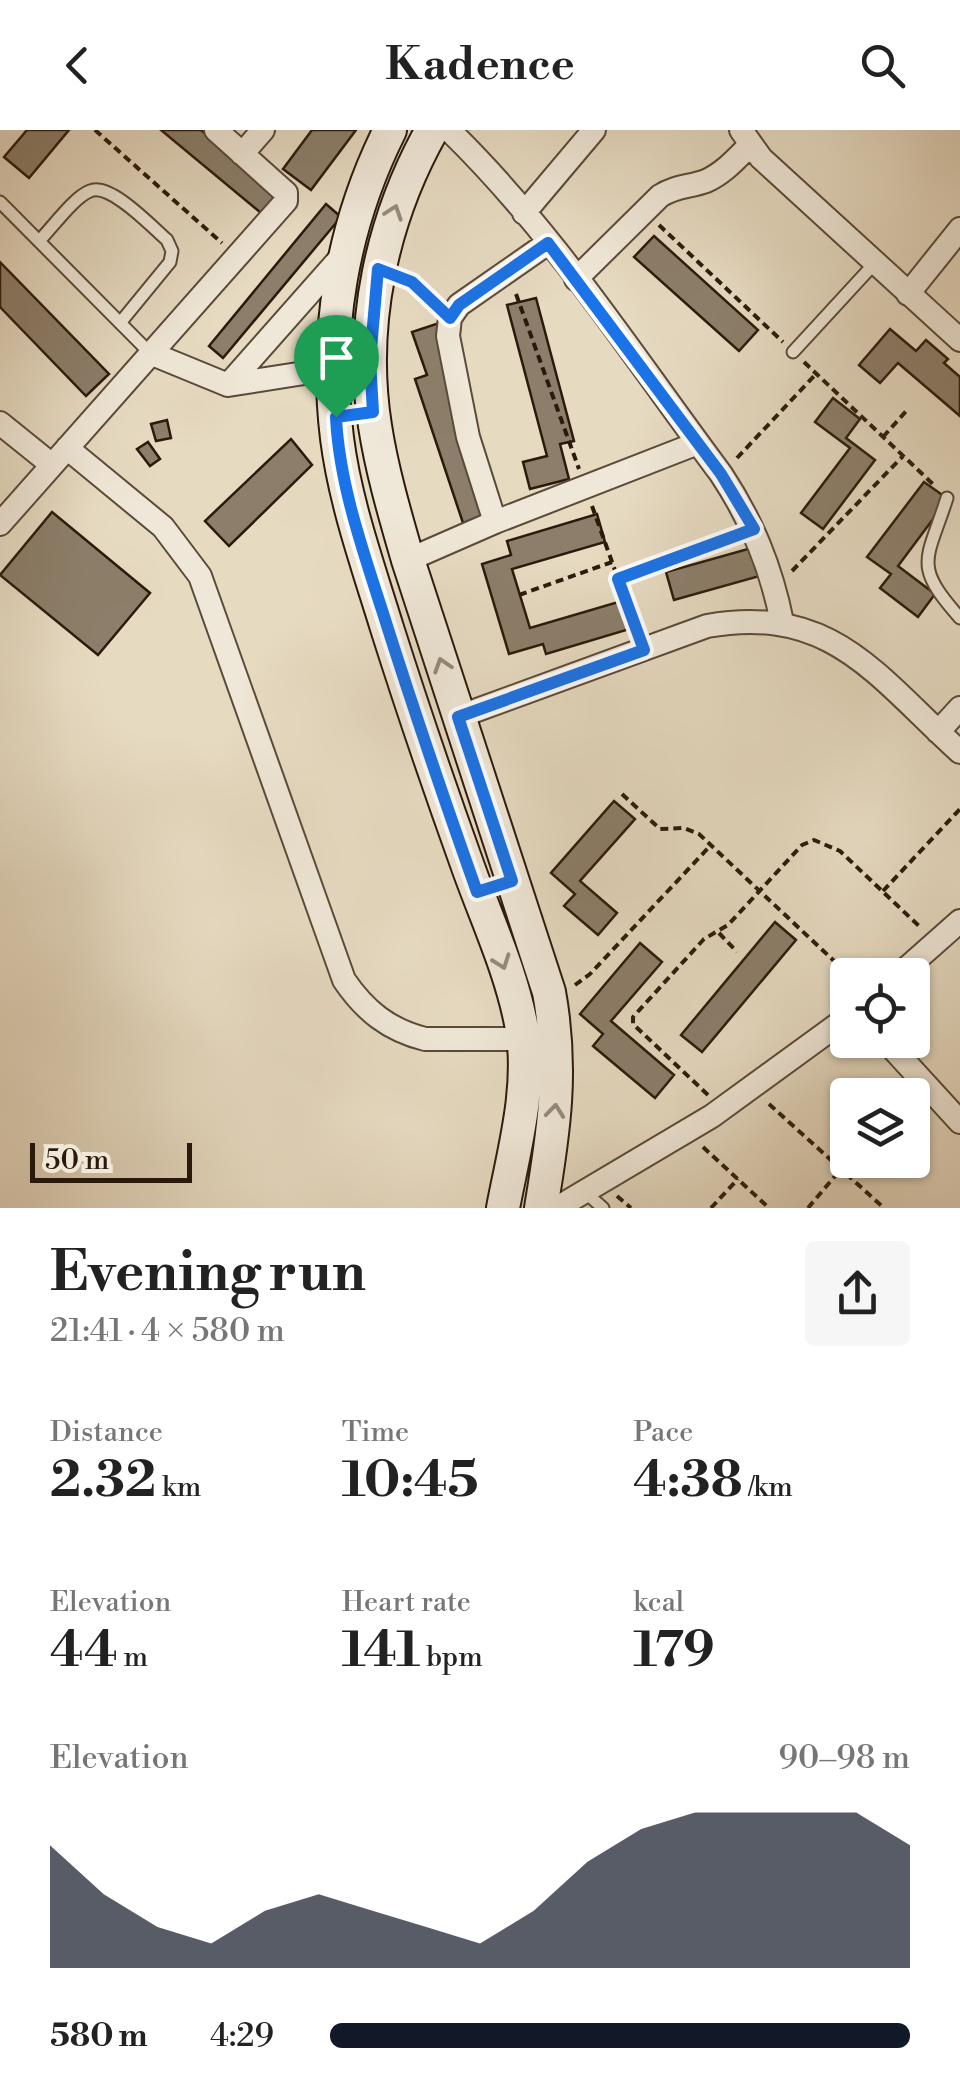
<!DOCTYPE html>
<meta charset="utf-8">
<style>
body{margin:0;font-family:"Libre Bodoni",serif;background:#f6f6f6;color:#222;height:100vh;display:flex;flex-direction:column;font-size:38px;white-space:nowrap}
*{box-sizing:border-box;margin:0}
p{font-size:32px;color:#767676}
.icon{flex:none;width:55px;height:55px;fill:none;stroke:currentColor;stroke-width:2;stroke-linecap:round;stroke-linejoin:round}
.map{position:relative;height:1078px;overflow:hidden}
.details{display:flex;flex-direction:column;background:#fff;flex:1}
.details>*{flex:none}
.tools{position:absolute;left:830px;top:828px;display:grid;gap:20px}
.tools a{display:grid;place-items:center;width:100px;height:100px;border-radius:10px;background:#fff;box-shadow:0 2px 8px #0004;font-size:50px}
.scale{position:absolute;left:30px;bottom:25px;width:162px;box-sizing:border-box;padding-left:10px;border:5px solid #2b1a0c;border-top:0;font-size:28px;line-height:35px;white-space:nowrap;color:#2b1a0c;-webkit-text-stroke:8px #efe7d7;paint-order:stroke}
.pin{position:absolute;display:grid;place-items:center;width:85px;height:85px;color:#fff;margin:-102px -42px;border-radius:50% 50% 50% 0;rotate:-45deg;box-shadow:0 0 10px #0007}
.pin .icon{rotate:45deg}
.round{display:grid;place-items:center;flex:none;width:105px;height:105px;border-radius:10px;background:#f6f6f6}
.head{display:flex;align-items:center;justify-content:space-between;height:170px;padding:0 50px}
h1{font-size:55px;font-weight:700;line-height:75px}
.stats{display:grid;grid-template-columns:repeat(3,1fr);gap:15px;height:170px;padding:10px 50px}
.stats div{display:grid;align-content:center}
.stats b{font-size:50px;font-weight:700}
.stats small{font-size:28px;font-weight:400}
.stats p{font-size:28px}
.chart{height:280px;padding:20px 50px}
.chart p{display:flex;justify-content:space-between}
.chart svg{width:100%;height:180px;margin-top:10px;fill:#111827;opacity:.7}
ul{padding:0 50px;list-style:none;font-size:32px}
li{display:grid;grid-template-columns:160px 120px 1fr;align-items:center;height:75px}
li i{height:25px;border-radius:12px;background:#111827}
header{display:flex;justify-content:space-between;align-items:center;height:130px;padding:0 50px;background:#fff;font-size:45px;font-weight:700}
.map>svg:first-child{display:block}
</style>
<header><svg class="icon" aria-label="back" viewBox="0 0 24 24"><path d="M15 5l-7 7 7 7"/></svg>Kadence<svg class="icon" aria-label="search" viewBox="0 0 24 24"><circle cx="10" cy="10" r="6"/><path d="M15 15l6 6"/></svg></header>
<div class="map">
<svg width="960" height="1078" viewBox="0 0 960 1078">
<rect width="100%" height="100%" fill="#e6dac1"/>
<filter id="stains"><feTurbulence type="fractalNoise" baseFrequency=".002" numOctaves="4"/><feColorMatrix values="0 0 0 0 .2 0 0 0 0 .09 0 0 0 0 .02 0 0 0 .5 -.17"/></filter>
<radialGradient id="worn" r=".72"><stop offset=".6" stop-color="#630" stop-opacity="0"/><stop offset="1" stop-color="#630" stop-opacity=".3"/></radialGradient>
<path fill="#8c7e6a" stroke="#2b1a0c" stroke-width="2.5" d="M27,0H69L29,48L4,27Z
M161,0H201L283,68L267,88Z
M312,0H356L311,60L283,39Z
M326,74L341,87L223,228L209,216Z
M654,106L758,200L739,221L634,127Z
M0,132L109,244L86,266L0,177Z
M536,168L574,311L560,314L569,349L530,359L523,332L547,326L507,175Z
M439,193L491,384L463,393L415,249L427,245L412,202Z
M890,199L916,221L926,210L948,229L944,233L960,247V286L898,233L880,253L859,235Z
M833,268L860,289L846,308L875,330L823,399L801,383L850,318L815,292Z
M167,290L171,308L156,311L151,294Z
M291,309L312,335L229,416L205,391Z
M148,312L160,329L150,336L137,319Z
M924,352L948,369L898,436L935,464L918,487L880,458L891,444L867,427Z
M52,382L150,463L98,525L0,445Z
M597,384L605,412L512,439L530,498L625,470L633,498L546,524L543,514L509,524L482,434L511,425L507,411Z
M762,415L770,443L674,470L666,442Z
M614,671L635,689L580,751L617,783L598,805L564,776L575,764L551,743Z
M775,792L796,810L702,922L681,905Z
M640,813L662,832L611,891L674,945L655,968L593,916L603,904L580,884Z"/>
<g fill="none" stroke-linecap="round" stroke-linejoin="round">
<defs>
<path id="lane" d="M0,72L150,223
M39,111C52,98 74,67 90,61C110,52 152,97 167,110L172,121L170,132L120,193
M793,222L874,134
M947,368C927,431 912,434 960,488
M586,1063L603,1078"/>
<path id="street" d="M449,0C553,101 634,228 721,344C752,391 771,437 782,492
M741,0L761,28L960,210
M242,24L263,0
M524,83L594,0
M576,149L660,66C675,56 690,57 706,51C724,43 737,28 750,15
M908,164L960,99
M150,223L228,255L317,241
M228,255L343,125
M0,293L52,335
M67,318L163,397L200,446L344,850C365,881 389,900 425,909H523
M495,392L468,307L448,206L450,188L459,175L548,113
M0,394L286,71V63L216,0
M408,430L495,392L698,313
M458,587L707,496C832,474 876,546 960,622
M938,602L960,578
M899,845L960,791
M885,910L960,992
M557,1078L712,986L848,887"/>
<path id="secondary" d="M390,0C342,96 324,202 337,308C345,372 368,436 387,498C412,577 439,656 467,734C486,788 512,842 522,899C532,958 514,1020 503,1078
M432,0C382,89 359,194 375,296C382,341 395,385 408,430L549,862C563,939 554,1001 541,1078"/>
</defs>
<use href="#lane" stroke="#5a4a39" stroke-width="15"/>
<use href="#street" stroke="#5a4a39" stroke-width="26"/>
<use href="#secondary" stroke="#2b1a0c" stroke-width="36"/>
<path stroke="#2b1a0c" stroke-width="4" stroke-dasharray="8 5" stroke-linecap="butt" d="M95,0L222,113
M659,95L783,212
M405,149L432,171
M516,164L579,339
M804,232L935,356
M883,307L908,279
M737,328L816,244
M592,376L636,499
M792,441L903,326
M618,449L731,407
M519,465L612,432
M622,664L660,699L684,698L699,704L849,845
M883,761L960,679
M719,803L737,822
M575,855L590,844L711,715
M708,965L633,894V887L704,809L728,795L802,715L814,710L840,721L920,797
M769,974L884,1078
M703,1017L769,1078
M617,1066L631,1078
M711,1078L738,1049
M808,1078L841,1039"/>
<use href="#lane" stroke="#efe7d7" stroke-width="11"/>
<use href="#street" stroke="#efe7d7" stroke-width="22"/>
<use href="#secondary" stroke="#efe7d7" stroke-width="32"/>
</g>
<defs><path id="oneway-chevron" d="M-2-3.5L2.5 0L-2 3.5" fill="none" stroke-width="1.6" stroke-linecap="round" stroke-linejoin="round" transform="scale(2.5)"/></defs>
<g stroke="#978b7c">
<use href="#oneway-chevron" transform="translate(394 82) rotate(-71)"/>
<use href="#oneway-chevron" transform="translate(442 535) rotate(-108)"/>
<use href="#oneway-chevron" transform="translate(502 832) rotate(70)"/>
<use href="#oneway-chevron" transform="translate(555 981) rotate(-84)"/>
</g>
<g fill="none" stroke-linecap="round" stroke-linejoin="round">
<defs>
<path id="route" d="M548,113L721,344L754,399L618,449L644,520L458,587L512,751L477,762C444,669 412,575 382,480C362,418 339,352 336,287L373,282L370,230L378,139L412,152L450,188L459,175Z"/>
</defs>
<use href="#route" stroke="#fff" stroke-width="20"/>
<use href="#route" stroke="#1a73e8" stroke-width="12"/>
</g>
<rect width="100%" height="100%" filter="url(#stains)"/>
<rect width="100%" height="100%" fill="url(#worn)"/>
</svg>
<div class="tools">
<a><svg class="icon" aria-label="locate" viewBox="0 0 24 24"><circle cx="12" cy="12" r="6"/><path d="M12 2v4M12 18v4M2 12h4M18 12h4"/></svg></a>
<a><svg class="icon" aria-label="layers" viewBox="0 0 24 24"><path d="M12 4l9 5-9 5-9-5zM3 14l9 5 9-5"/></svg></a>
</div>
<div class="scale">50 m</div>
<div class="pin" style="left:336px;top:287px;background:#1e9e55"><svg class="icon" aria-label="arrive" viewBox="0 0 24 24"><path d="M6 21V4h12l-3 4 3 4H6"/></svg></div>
</div>
<section class="details">
<div class="head"><div><h1>Evening run</h1><p>21:41 · 4 × 580 m</p></div><a class="round"><svg class="icon" aria-label="share" viewBox="0 0 24 24"><path d="M12 15V3M7 8l5-5 5 5M5 13v7h14v-7"/></svg></a></div>
<div class="stats">
<div><p>Distance</p><b>2.32<small> km</small></b></div>
<div><p>Time</p><b>10:45</b></div>
<div><p>Pace</p><b>4:38<small> /km</small></b></div>
</div>
<div class="stats">
<div><p>Elevation</p><b>44<small> m</small></b></div>
<div><p>Heart rate</p><b>141<small> bpm</small></b></div>
<div><p>kcal</p><b>179</b></div>
</div>
<div class="chart"><p><span>Elevation</span>90–98 m</p>
<svg viewBox="0 0 160 44" preserveAspectRatio="none"><path d="M0 44V14L10 26L20 34L30 38L40 30L50 26L60 30L70 34L80 38L90 30L100 18L110 10L120 6L130 6L140 6L150 6L160 14V44z"/></svg>
</div>
<ul>
<li><b>580 m</b>4:29<i style="width:100%"></i></li>
</ul>
</section>
